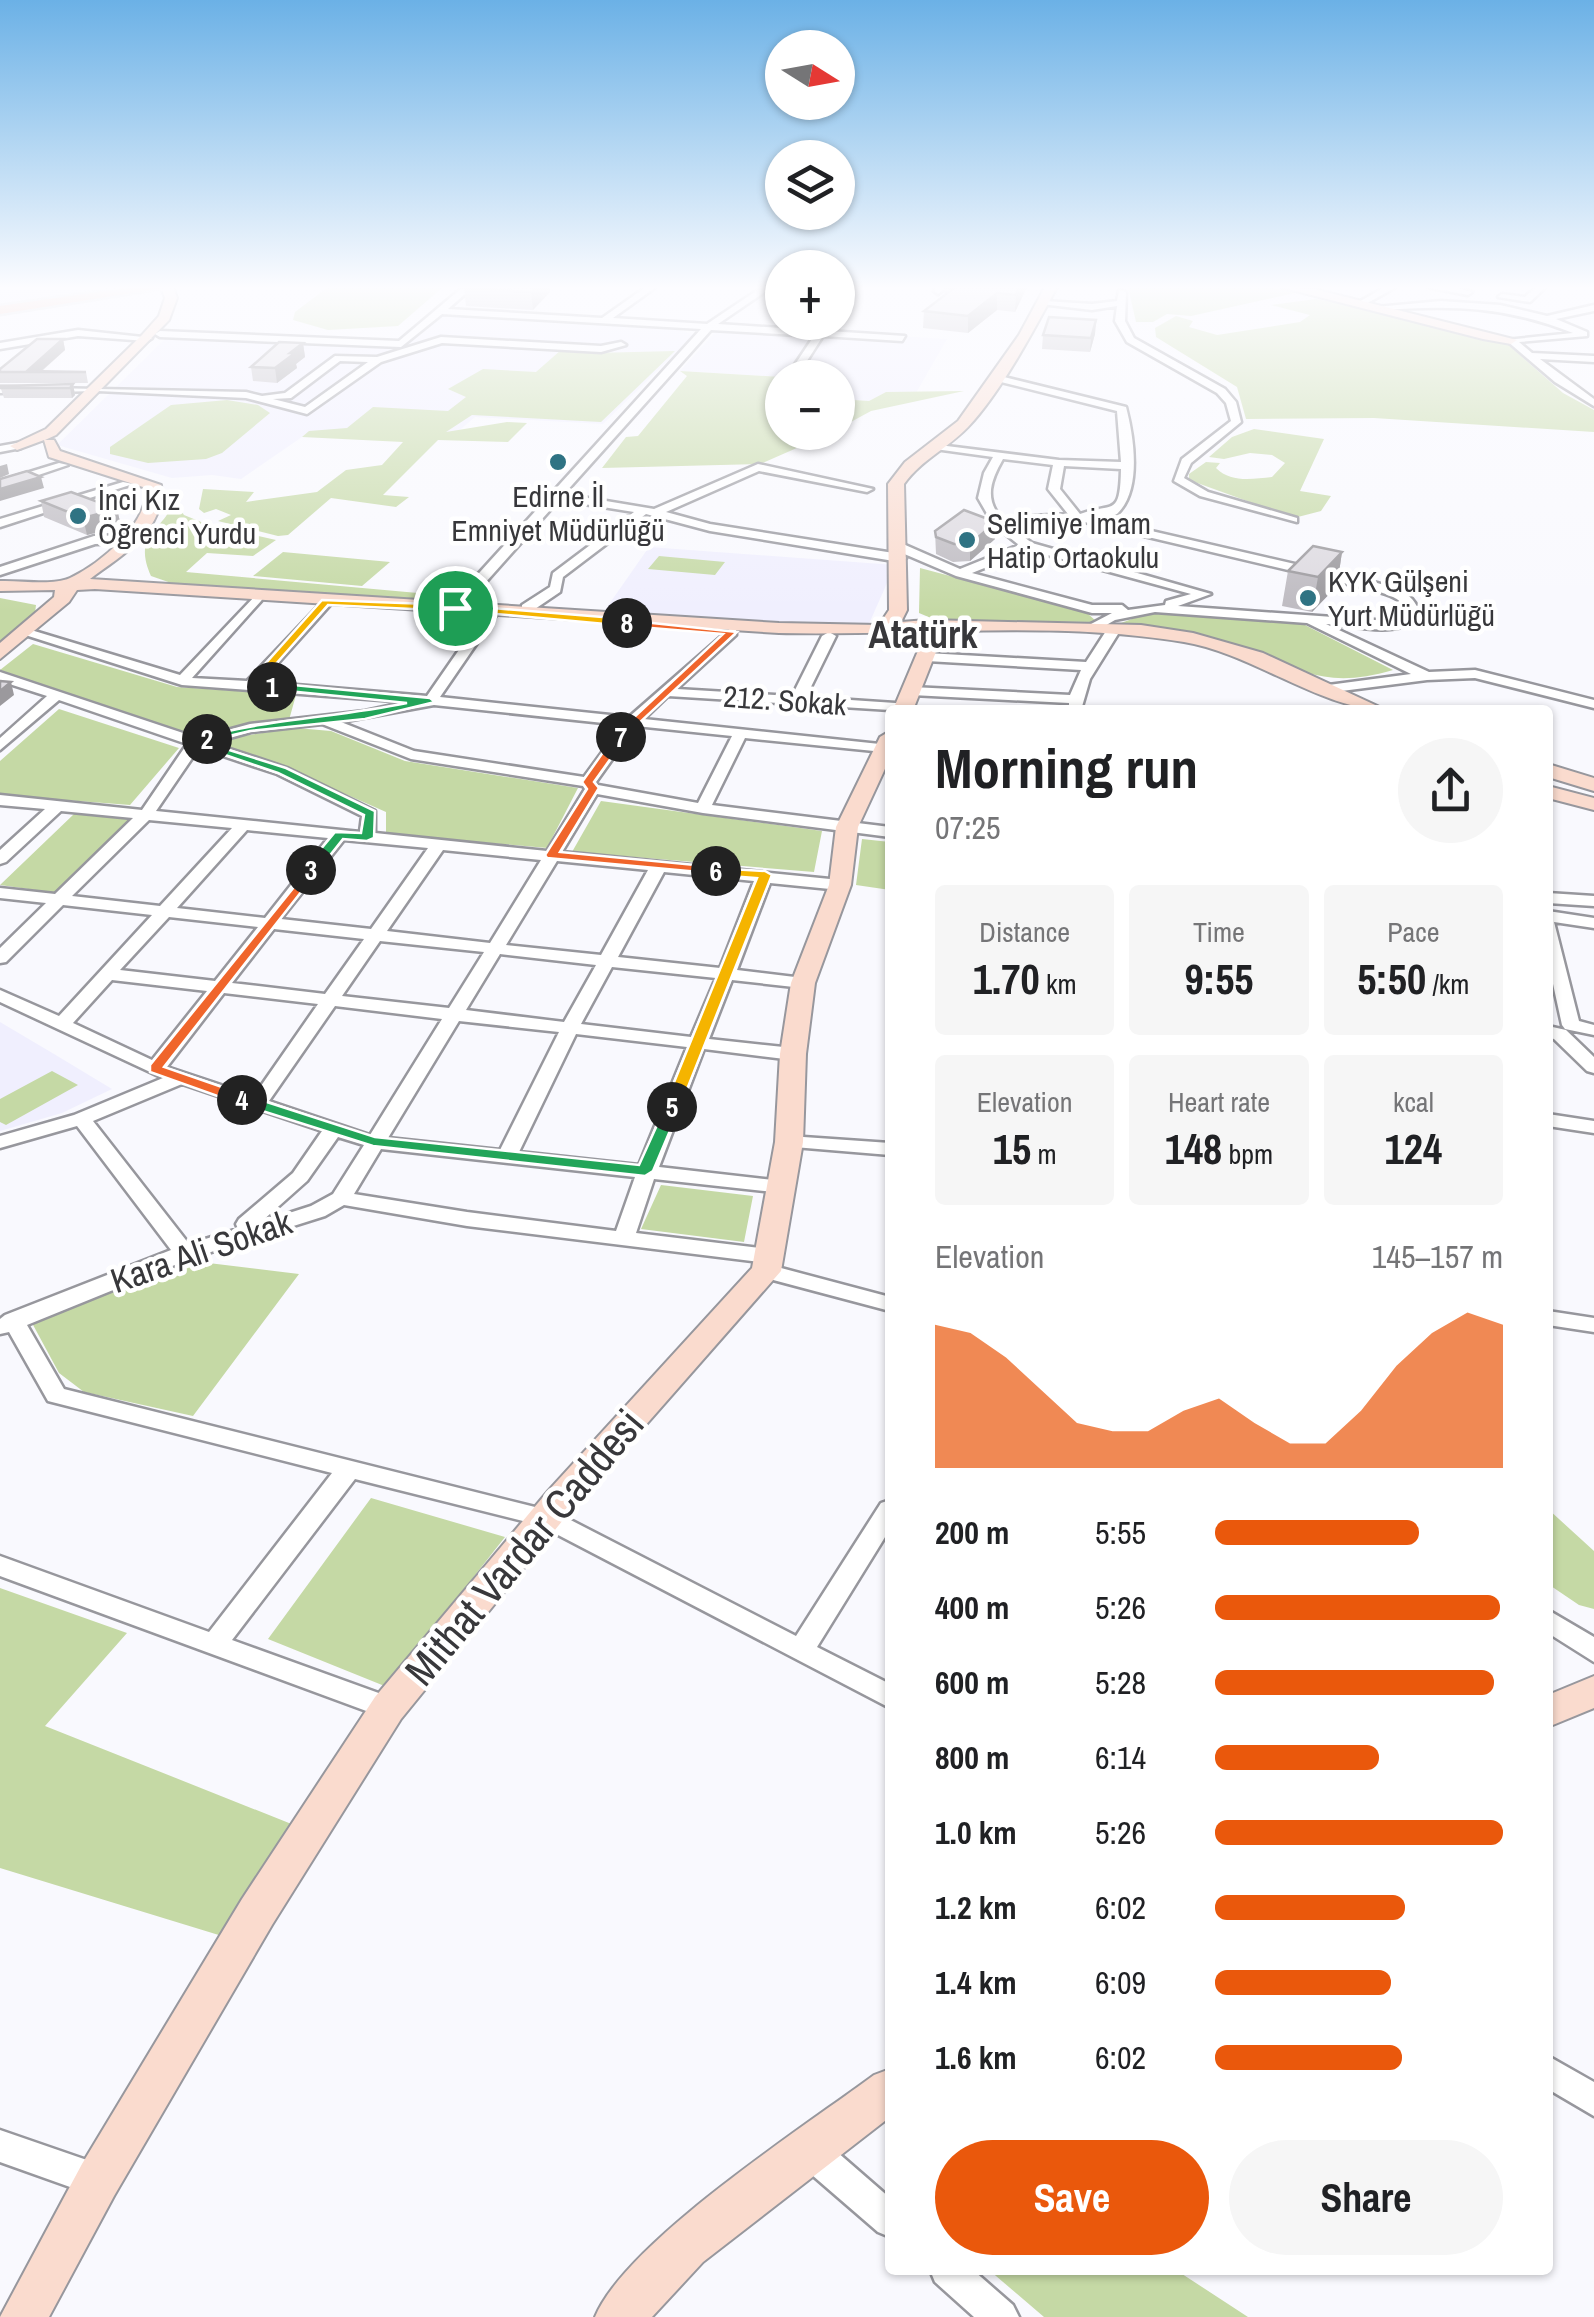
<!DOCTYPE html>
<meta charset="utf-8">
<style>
body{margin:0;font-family:"Archivo Narrow",sans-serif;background:#f6f6f6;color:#202124;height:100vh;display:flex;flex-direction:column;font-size:38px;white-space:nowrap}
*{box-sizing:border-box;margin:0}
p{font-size:32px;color:#757577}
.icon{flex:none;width:55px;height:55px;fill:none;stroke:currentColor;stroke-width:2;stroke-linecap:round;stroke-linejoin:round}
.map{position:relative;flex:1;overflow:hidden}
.panel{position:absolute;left:885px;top:705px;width:668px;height:1570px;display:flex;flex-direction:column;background:#fff;border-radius:10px;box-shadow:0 2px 8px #0004}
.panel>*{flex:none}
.needle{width:65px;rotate:101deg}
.controls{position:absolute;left:765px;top:30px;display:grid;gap:20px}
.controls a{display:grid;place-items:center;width:90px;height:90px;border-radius:50%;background:#fff;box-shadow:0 2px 8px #0004;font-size:50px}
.pin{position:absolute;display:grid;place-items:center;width:85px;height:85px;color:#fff;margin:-42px;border:5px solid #fff;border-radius:50%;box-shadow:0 2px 10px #0007}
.km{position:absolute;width:50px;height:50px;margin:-25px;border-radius:50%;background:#222;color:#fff;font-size:28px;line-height:50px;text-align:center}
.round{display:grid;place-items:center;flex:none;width:105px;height:105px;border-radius:52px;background:#f6f6f6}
.overview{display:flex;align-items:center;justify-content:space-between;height:170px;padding:0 50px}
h1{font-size:55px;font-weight:800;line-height:75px}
.stats{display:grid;grid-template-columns:repeat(3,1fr);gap:15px;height:170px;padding:10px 50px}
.stats div{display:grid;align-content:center;border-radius:10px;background:#f6f6f6;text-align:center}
.stats b{font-size:42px;font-weight:800}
.stats small{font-size:28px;font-weight:400}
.stats p{font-size:28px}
.chart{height:280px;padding:20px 50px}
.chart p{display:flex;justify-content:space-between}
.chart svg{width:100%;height:180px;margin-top:10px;fill:#ea580c;opacity:.7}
.cta{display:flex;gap:20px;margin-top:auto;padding:20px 50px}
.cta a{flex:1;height:115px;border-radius:60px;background:#ea580c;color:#fff;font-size:40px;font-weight:800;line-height:115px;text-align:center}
.cta a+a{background:#f6f6f6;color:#202124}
ul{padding:0 50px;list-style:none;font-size:32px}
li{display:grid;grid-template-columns:160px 120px 1fr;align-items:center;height:75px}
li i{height:25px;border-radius:12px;background:#ea580c}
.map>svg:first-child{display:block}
</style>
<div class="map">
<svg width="1594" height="2317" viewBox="0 0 1594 2317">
<rect width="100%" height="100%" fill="#f9f9fe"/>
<path fill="#f0effe" d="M0,287H114L0,305Z
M446,313L665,325L694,335L603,424L475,417L448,440L302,437L241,479L212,475L172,478L57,445L169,335L403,345Z
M722,325L947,339L916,393L886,392L869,401L838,399V378H782V396L769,395L780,377L680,371Z
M649,547L895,565L868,626L786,625L605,610Z
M0,1022L54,1054L112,1089L62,1113L0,1131Z"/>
<path fill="#c5d9a5" d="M328,287H443L398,326L328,330L293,320L295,312Z
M1128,287H1266L1299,292L1191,316L1167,314L1153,322H1136Z
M1316,299L1395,313L1474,338L1504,341L1563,393L1594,410V432L1374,418L1246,419L1237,387L1156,337L1155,328L1176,316L1193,321L1189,327L1217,335L1300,322L1310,315L1271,305Z
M561,350L594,353L675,351L601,422L472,415L446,432L507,422L527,423L508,442L438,440L383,495L409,497L396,507L331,498L288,535L278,536L218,521L231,515L216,509L204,513L199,509L203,489L254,492L246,502L317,492L346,470L382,465L403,442L302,437L309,431L347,428L373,407L448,411L466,397L448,389L483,369L536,372Z
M680,371L781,377L770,395L782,396V432L831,433L760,464L602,468L626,437L638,436L687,376Z
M964,391L871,411L838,429V399L869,401L886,392Z
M227,400L258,405L270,413L222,453L206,459L148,463L110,454V447L171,405Z
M1254,429L1324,439L1300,491L1331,496L1321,511L1294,518L1189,480V474L1206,462L1220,463L1216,468C1231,483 1252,479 1272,477L1285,463L1272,455L1250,453L1224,459L1209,457L1232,437Z
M170,494L184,515L206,524L276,540L253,556L207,553L186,572L440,595L455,589L446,600L177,585L151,576C128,525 178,529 170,494Z
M283,552L390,562L362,586L253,576Z
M659,556L725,562L715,575L648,569Z
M920,568L1086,612L1097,622L938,621L919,613Z
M0,598L36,605L35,613L0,641Z
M1151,612L1301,623L1393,670C1316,693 1291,662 1221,641C1188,631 1154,627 1121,623Z
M33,644L177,687L296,695L289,720L199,738L0,670Z
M59,709L179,748L130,805L0,795V761Z
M296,728L331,731L405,761L578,788L547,848L386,834V812L284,767L224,747L223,739Z
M601,801L822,831L814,872L572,852Z
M74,814L136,817L57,893L0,885Z
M862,839L890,842V890L856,885Z
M52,1071L78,1085L6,1125L0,1122V1099Z
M661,1185L753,1196L744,1242L641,1229Z
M192,1261L299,1274L193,1416L84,1392L59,1373L32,1323Z
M371,1498L505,1537L387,1687L268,1639Z
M1548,1509L1594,1551V1609L1579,1605L1548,1584Z
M0,1588L127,1633L45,1726L294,1825L222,1936L0,1868Z
M989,2270H1176L1248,2317H1044Z"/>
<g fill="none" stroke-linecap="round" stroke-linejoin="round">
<defs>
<path id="street" d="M463,287H473L448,309L602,318L646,287H656L613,318L707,324L762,287H772L718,324L905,336L902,341L823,336L796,378H786L814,336L711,330L564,494L654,509L758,464L873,489L867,492L759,471L666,512L710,524L900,554L906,558L900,562L710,531L646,514L563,577L560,592L532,611H522V605L550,587L553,573L634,512L559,500L460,611H450V605L701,329L442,314L401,347L160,337L155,334L160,331L399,341Z
M937,287H947L938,294L934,291Z
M1385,287H1396L1364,305L1357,303Z
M1427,287H1452L1472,292L1468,295Z
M1536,287H1546L1530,302L1498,297L1502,294L1525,297Z
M1119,290L1126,292L1125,321L1134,338L1225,389L1236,402L1241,422L1191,463L1184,478L1208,492L1297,518V522L1200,496L1174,481L1182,459L1231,421L1226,403L1217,393L1127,342L1115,321L1117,306L1092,310L1041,304L1045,301L1092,304L1117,301Z
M1441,301L1500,305L1547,316L1594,305V311L1556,319L1587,332V336L1519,342L1532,353L1594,356V362L1540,359L1594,399V406L1555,382L1506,340L1573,333C1505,306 1452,305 1380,310L1376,307Z
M78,330L152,338L147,341L78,336L0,349V343Z
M441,337L601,346L621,342L626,345L601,352L442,343L381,362L307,414L246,398L98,391L0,393V387L246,392L262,396L285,393L335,356L377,357ZM340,361L368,362L305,407L273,399L291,398Z
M996,375L1126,407C1134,438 1142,490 1117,514L1095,518L1377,583C1397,589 1416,593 1420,616C1399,639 1355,626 1326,624L1429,672L1475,670L1594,700V708L1475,678L1427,680L1326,693L1319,689L1321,686L1411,674L1307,623L1155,612L1115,620L1096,631L1089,627L1091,624L1112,613H1092L956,576L895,550V544H903L960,569L1019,545L993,524L978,498L984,473L993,457L935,449L931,448V444L1059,460L1121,462L1117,411L993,380ZM1003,459L1053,465L1048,489L1068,514L1001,518C984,498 991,480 1003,459ZM1064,466L1121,469C1120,518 1113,502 1080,514L1060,489ZM1076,520L1373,590C1388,595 1404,597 1407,615L1402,620L1389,621L1178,606L1211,594L1032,543L1008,525ZM1029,550L1191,594L1166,601L1165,605L1128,610L1122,605H1092L972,573Z
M17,443L21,444V448L0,452V446Z
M59,463L68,465L0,488V481Z
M123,482L133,484L0,527V519Z
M94,536L131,535L137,539L131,543L95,544L0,575V567Z
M257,594L263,598L261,601L192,678L247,681L326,598L330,599V605L261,682L427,696L488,608L493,607L499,611L440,697L629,717L731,628L736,629V635L677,689L792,696L822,636L829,632L836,636L806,697L910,704V710H890L668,696L644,719L889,745L890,750L884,752L745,738L712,805L890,827V837L703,813L597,794L562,852L840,880L848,885L840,890L770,883L737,970L803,978L812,983L803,988L732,980L709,1039L793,1048L802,1054L793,1060L704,1049L659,1167L782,1181L792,1187L782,1193L654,1179L636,1233L768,1249L779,1256L768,1263L467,1226L344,1205L325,1216L192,1258L27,1325L64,1389L555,1512L796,1636L881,1503L890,1500V1529L817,1647L890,1684V1708L539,1525L355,1479L232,1640L398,1700L402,1708L398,1716L388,1719L0,1576V1556L209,1632L332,1473L48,1401L9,1332L0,1334V1319L5,1315L171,1250L77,1126L0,1148V1136L74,1115L163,1078L0,1002V990L59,1016L152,915L63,905L6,962L0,963V948L46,903L0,898V888L55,894L133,818L61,811L6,862L0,864V850L45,809L0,805V795L142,810L187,744L59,700L0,750V738L47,696L0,681V672L198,738L250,724L365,711L407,702L182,685L19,633L31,630L180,675ZM434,705L622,725L584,777L414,751L341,722ZM322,724L411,759L583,786L585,789L547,851L375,833V811L287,768L212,743L251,732ZM636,726L732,736L698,803L598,785L596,782ZM199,748L277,774L362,816L360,832L156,811ZM149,820L232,828L160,906L72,896ZM247,830L328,838L265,918L177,908ZM344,840L428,848L371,929L281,919ZM443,850L541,860L490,943L387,931ZM557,861L648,870L601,955L506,945ZM664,872L754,881L720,968L618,957ZM169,917L258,927L215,981L120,970ZM274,929L364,939L325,994L232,983ZM380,941L484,952L449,1008L342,996ZM500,954L596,965L564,1022L466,1010ZM612,967L716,978L691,1037L581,1024ZM112,980L207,991L152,1060L73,1023ZM224,993L318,1004L254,1096L167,1067ZM335,1006L442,1019L370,1135L269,1101ZM459,1021L559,1032L500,1150L388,1138ZM576,1034L687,1047L639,1165L519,1152ZM182,1084L322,1131L293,1173L239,1219L236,1224L238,1229L189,1244L93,1121ZM338,1137L364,1145L333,1194L311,1206L261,1222L307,1181ZM381,1149L635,1177L616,1231L467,1212L354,1194Z
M1106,631L1118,634L1090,679L1081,710H1069V703L912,695L905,691L912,687L1070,695L1081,670L927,661L920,657L927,653L1086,662Z
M1548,893L1594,896V906L1548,903Z
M1548,911L1594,918V928L1554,922L1579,1021L1594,1025V1035L1565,1029L1562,1025L1548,961Z
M1548,1026L1566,1030L1594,1057V1073L1587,1071L1554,1039L1548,1037Z
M1548,1114L1594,1121V1133L1548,1126Z
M789,1136L890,1143V1155L782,1146L779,1142Z
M766,1264L890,1297V1311L758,1276L755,1271L758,1266Z
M1548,1311L1594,1318V1332L1548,1325Z
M1548,1610L1594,1637V1662L1548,1633Z
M1548,2056L1594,2082V2116L1548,2089Z
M0,2130L110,2168L115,2180L110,2192L98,2197L0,2162Z
M809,2134L821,2138L890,2198V2237L878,2232L797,2162L793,2150L797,2138Z
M930,2270H973L1013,2305L1019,2317H974L935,2282Z"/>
<path id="secondary" d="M161,287H173L177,298L169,320L56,435L45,440H54L60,451L161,485C166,530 122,555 90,579L779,623L879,625L889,610L888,484L905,462L958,421L1019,335L1045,287H1057C1034,330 1001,392 968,427C948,448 921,460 904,484L907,610L901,622L927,620L1141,625L1193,633L1263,653L1386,710C1322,710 1252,653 1184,642C1051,620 913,636 779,633L95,589L77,590L69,602L0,659V643L54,597L55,590L0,591V581C20,580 52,586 70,578C100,564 149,523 146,488L49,457L44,440L17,450L10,446L46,429L142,335L159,316L165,298Z
M1280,287L1314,289L1517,340L1511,344L1483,339Z
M932,634L941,639L913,710H893L923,639Z
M890,731V758L858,827L851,885L815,983L806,1054L803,1142L781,1271L572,1509L401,1719L272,1925L114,2196L49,2317H0L82,2164L242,1899L375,1697L548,1491L752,1268L775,1142L780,1054L791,983L829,885L836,827L880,737Z
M1548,764L1594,778V791L1548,777Z
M1548,786L1594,798V810L1548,798Z
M1594,1676V1708L1548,1727V1695Z
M890,2069V2117L703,2262L652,2317H595C626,2242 804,2127 874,2075Z"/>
<path id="primary" d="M133,287H169L0,314V306Z"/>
</defs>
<use href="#street" stroke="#97979d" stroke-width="5"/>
<use href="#secondary" stroke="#97979d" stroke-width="4"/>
<use href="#primary" stroke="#d7d7d8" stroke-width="5"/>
<use href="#street" fill="#fff" fill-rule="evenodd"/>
<use href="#secondary" fill="#fadbce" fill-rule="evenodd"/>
<use href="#primary" fill="#f5b69e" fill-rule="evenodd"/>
</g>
<path fill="#bebbc1" d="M466,287H550V292L533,310L466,306L464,288Z
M944,287H1027L1015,312L997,310L968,333L923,328L924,311L944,296Z
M1096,320L1095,334L1090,352L1042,349L1043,335Z
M63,339L65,350L41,372H86L88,383H0V369Z
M303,343L305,357L296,364L297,368L277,383L253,381L251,367Z
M73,384L75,395L72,398H4L0,386Z
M41,501L117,509L121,526L87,535L44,517Z
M996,522L995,539L970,561L953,562L936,554L935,531Z
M1342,552L1337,586L1312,612L1282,606L1288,571Z"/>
<path fill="#9b999d" d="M536,287H550V292L533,310L531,292Z
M1020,287H1027L1015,312L1016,295Z
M997,293V310L968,333V316Z
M1096,320L1095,334L1090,352L1091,338Z
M63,339L65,350L40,372L27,371Z
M303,343L305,357L296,364L297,368L277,383L275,368L290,353Z
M73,384L75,395L72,398L70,388Z
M7,464L9,474L0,478V466Z
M41,477L44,488L0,501V489Z
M117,509L121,526L87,535L83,518Z
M996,522L995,539L970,561V544Z
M1342,552L1337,586L1312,612L1318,577Z
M11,682L14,695L0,706V691Z"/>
<path fill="#dddae0" stroke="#9b999d" stroke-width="2.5" d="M466,287H536L531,292L464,288Z
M944,287H1020L1016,295L997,293L968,316L924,311L954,288Z
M1049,317L1096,320L1091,338L1043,335Z
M37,339H63L27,371L86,372H0V369Z
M279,342L303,343L290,353H295L275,368L251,367Z
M73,384L70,388H0V386Z
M27,471L41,477L0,489V479Z
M71,492L117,509L83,518L41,501Z
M964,510L996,522L970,544H954L936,537L935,531Z
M1313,546L1342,552L1318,577L1288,571Z
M0,681L11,682L0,691Z"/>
<linearGradient id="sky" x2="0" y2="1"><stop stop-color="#6bb1e6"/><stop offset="0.47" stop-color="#fcfcff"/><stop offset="1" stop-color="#fcfcff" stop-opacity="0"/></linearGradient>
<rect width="1594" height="612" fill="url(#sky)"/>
<path fill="#f5b400" stroke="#fff" stroke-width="2.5" d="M322,600L455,605L460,608L455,611L328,605L260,682L276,684V689L248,688V683Z"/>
<path fill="#22a559" stroke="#fff" stroke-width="2.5" d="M272,683L430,698L435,702L365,719L250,731L203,742V737C270,719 339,717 407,703L268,689Z"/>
<path fill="#22a559" stroke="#fff" stroke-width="2.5" d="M207,736L213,739L207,743L286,768L375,811L374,838L367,841L343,839L316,873H306V867L335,832L361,833L364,815L278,773L190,743Z"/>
<path fill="#f0652b" stroke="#fff" stroke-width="2.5" d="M311,866L318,870L316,873L164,1067L248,1096V1103H237L150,1072V1065Z"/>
<path fill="#22a559" stroke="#fff" stroke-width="2.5" d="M237,1096H248L375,1137L639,1165L667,1103L680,1107L653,1171L645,1176L373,1146L237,1103Z"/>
<path fill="#f5b400" stroke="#fff" stroke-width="2.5" d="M712,868L765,871L772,875L680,1107L672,1111L664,1107L757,878L716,875L712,874Z"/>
<path fill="#f0652b" stroke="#fff" stroke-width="2.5" d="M616,734L626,737L594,782L599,788L560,852L716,867L721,868V874L547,858L545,855L587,789L582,782Z"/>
<path fill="#f0652b" stroke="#fff" stroke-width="2.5" d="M624,620L737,632L621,740L616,734L723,634L627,626Z"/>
<path fill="#f5b400" stroke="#fff" stroke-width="2.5" d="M455,605L627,619L633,623L627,626L452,610Z"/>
<g fill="#2f7383" stroke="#fff" stroke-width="4">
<circle cx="558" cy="462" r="10"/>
<circle cx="78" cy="516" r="10"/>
<circle cx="967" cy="540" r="10"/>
<circle cx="1308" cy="598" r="10"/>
</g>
<g text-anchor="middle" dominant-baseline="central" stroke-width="9" stroke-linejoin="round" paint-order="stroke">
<g font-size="30" fill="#38383b" stroke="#fff" text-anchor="start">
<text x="558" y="496" text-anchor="middle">Edirne İl<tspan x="558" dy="34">Emniyet Müdürlüğü</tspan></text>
<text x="98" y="499">İnci Kız<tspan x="98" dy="34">Öğrenci Yurdu</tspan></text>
<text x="987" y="523">Selimiye İmam<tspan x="987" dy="34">Hatip Ortaokulu</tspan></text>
<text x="1328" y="581">KYK Gülşeni<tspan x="1328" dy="34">Yurt Müdürlüğü</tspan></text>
</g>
<g font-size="30" fill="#38383b" stroke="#fff">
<text transform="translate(785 700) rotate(4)">212. Sokak</text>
</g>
<g font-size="35" fill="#38383b" stroke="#fff">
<text transform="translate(201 1251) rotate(-19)">Kara Ali Sokak</text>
</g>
<g font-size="38" font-weight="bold" fill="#38383b" stroke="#fff">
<text x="923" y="634">Atatürk</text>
</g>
<g font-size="42" fill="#38383b" stroke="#fff">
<text transform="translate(524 1547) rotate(-50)">Mithat Vardar Caddesi</text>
</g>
</g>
</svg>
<div class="controls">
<a><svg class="needle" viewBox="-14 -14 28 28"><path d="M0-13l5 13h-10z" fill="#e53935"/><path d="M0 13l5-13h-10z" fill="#757577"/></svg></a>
<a><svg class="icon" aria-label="layers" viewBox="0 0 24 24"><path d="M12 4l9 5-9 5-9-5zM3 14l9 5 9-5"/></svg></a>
<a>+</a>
<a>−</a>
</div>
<div class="pin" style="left:455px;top:608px;background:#1e9e55"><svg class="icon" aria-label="arrive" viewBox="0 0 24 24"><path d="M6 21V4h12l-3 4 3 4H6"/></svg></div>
<b class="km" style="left:272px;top:687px">1</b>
<b class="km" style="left:207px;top:739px">2</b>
<b class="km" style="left:311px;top:870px">3</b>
<b class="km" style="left:242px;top:1100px">4</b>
<b class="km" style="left:672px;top:1107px">5</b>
<b class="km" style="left:716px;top:871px">6</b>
<b class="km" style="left:621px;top:737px">7</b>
<b class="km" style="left:627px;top:623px">8</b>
<section class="panel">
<div class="overview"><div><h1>Morning run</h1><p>07:25</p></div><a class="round"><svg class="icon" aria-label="share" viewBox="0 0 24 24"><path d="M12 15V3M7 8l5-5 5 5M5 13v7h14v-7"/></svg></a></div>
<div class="stats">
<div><p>Distance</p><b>1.70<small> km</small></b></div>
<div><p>Time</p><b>9:55</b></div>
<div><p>Pace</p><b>5:50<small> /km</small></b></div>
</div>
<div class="stats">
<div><p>Elevation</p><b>15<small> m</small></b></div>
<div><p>Heart rate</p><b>148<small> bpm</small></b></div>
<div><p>kcal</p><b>124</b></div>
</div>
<div class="chart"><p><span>Elevation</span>145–157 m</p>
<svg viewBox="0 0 160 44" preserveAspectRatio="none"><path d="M0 44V9L10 11L20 17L30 25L40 33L50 35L60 35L70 30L80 27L90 33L100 38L110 38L120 30L130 19L140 11L150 6L160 9V44z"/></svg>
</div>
<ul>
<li><b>200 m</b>5:55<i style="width:71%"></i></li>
<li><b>400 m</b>5:26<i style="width:99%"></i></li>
<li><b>600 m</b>5:28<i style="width:97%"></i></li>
<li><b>800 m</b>6:14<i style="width:57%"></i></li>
<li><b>1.0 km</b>5:26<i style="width:100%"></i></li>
<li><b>1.2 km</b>6:02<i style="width:66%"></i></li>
<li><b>1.4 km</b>6:09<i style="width:61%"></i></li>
<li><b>1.6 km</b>6:02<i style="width:65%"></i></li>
</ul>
<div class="cta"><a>Save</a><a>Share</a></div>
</section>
</div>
